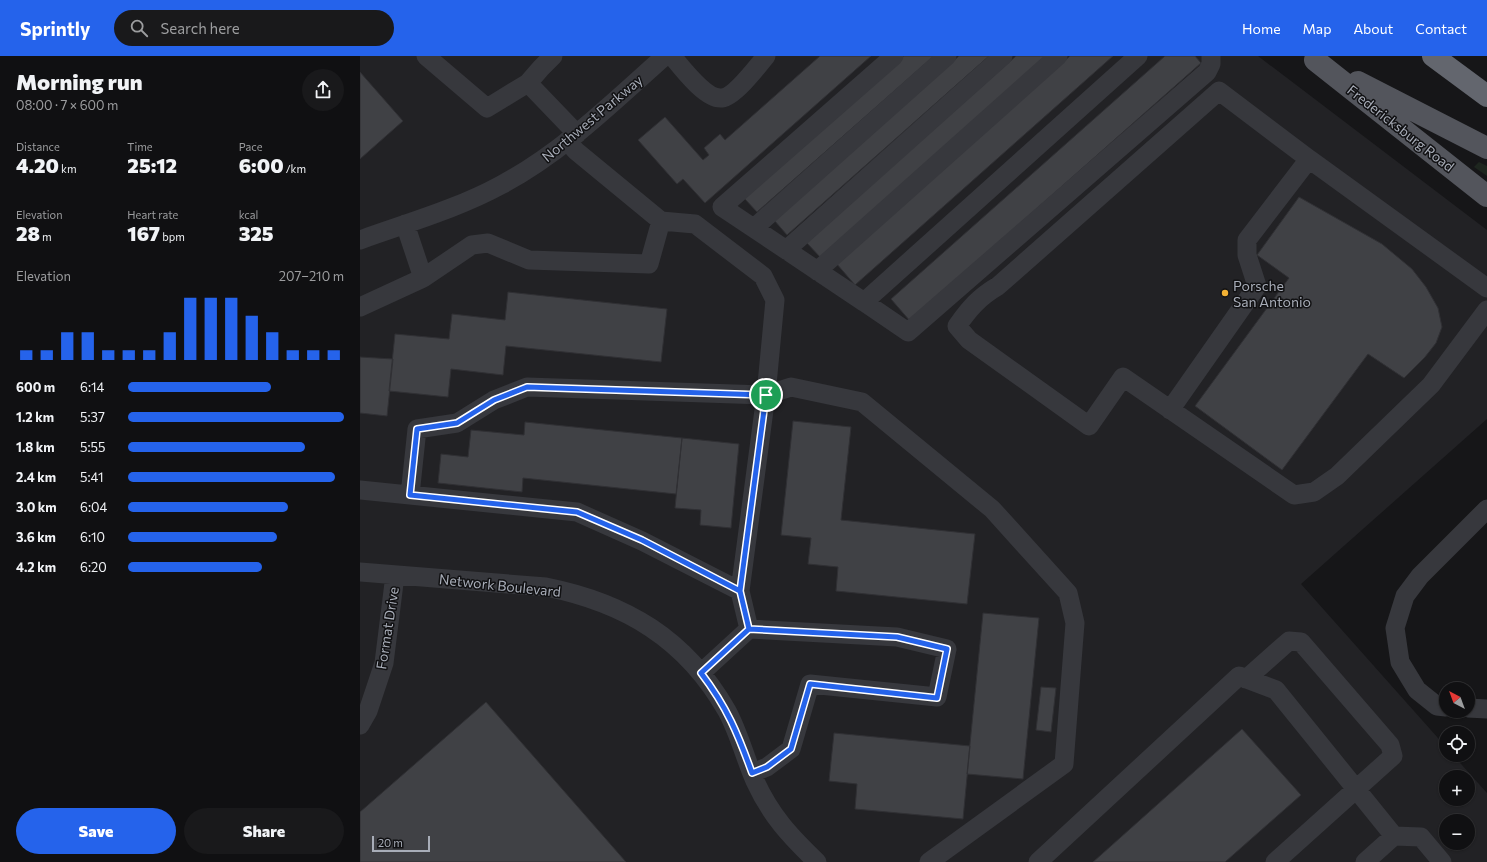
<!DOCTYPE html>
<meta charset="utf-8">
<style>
body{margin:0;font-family:Commissioner,sans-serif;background:#19191b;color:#f1f3f6;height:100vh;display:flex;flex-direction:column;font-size:15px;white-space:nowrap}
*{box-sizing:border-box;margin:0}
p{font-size:13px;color:#9c9d9f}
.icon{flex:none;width:22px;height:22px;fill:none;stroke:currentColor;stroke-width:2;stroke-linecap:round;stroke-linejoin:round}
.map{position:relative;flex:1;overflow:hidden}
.drawer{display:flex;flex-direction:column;background:#101012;width:360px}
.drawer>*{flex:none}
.needle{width:26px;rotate:319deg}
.fabs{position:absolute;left:1079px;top:626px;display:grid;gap:8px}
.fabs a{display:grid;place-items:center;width:36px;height:36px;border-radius:50%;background:#101012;box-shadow:0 1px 3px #0004,0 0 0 1px #303032;font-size:20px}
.scale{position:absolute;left:12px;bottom:10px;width:58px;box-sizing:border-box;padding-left:4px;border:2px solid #a8adb8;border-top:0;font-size:11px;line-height:14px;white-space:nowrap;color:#a8adb8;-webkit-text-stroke:3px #111113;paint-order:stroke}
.pin{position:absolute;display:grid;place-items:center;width:34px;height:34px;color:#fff;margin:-17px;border:2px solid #fff;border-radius:50%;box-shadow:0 1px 4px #0007}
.round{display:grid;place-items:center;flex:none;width:42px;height:42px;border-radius:21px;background:#19191b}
.head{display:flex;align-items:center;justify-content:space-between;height:68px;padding:0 16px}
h1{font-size:22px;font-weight:800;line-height:30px}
.figures{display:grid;grid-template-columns:repeat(3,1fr);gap:6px;height:68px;padding:4px 16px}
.figures div{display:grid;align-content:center}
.figures b{font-size:20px;font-weight:800}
.figures small{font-size:11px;font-weight:400}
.figures p{font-size:11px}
.chart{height:112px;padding:8px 16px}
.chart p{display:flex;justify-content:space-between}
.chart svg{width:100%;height:72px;margin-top:4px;stroke:#2563eb;stroke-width:6}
.button{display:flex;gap:8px;margin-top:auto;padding:8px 16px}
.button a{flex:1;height:46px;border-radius:24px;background:#2563eb;color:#fff;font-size:16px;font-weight:800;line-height:46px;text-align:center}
.button a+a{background:#19191b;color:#f1f3f6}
ul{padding:0 16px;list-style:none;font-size:13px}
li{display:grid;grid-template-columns:64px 48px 1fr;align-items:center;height:30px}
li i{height:10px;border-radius:5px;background:#2563eb}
header{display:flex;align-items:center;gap:24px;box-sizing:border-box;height:56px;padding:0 20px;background:#2563eb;color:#fff}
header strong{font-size:19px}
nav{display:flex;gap:22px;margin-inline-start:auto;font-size:14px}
.search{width:280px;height:36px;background:#19191b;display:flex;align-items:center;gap:10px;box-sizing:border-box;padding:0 14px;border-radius:22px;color:#9c9d9f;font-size:15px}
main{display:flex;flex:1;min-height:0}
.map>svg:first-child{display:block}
</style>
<header>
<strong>Sprintly</strong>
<div class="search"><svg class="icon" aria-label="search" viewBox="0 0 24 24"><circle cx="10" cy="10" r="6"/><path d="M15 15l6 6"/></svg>Search here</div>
<nav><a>Home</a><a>Map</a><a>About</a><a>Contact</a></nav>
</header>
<main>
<section class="drawer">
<div class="head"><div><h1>Morning run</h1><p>08:00 · 7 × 600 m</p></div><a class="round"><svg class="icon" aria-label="share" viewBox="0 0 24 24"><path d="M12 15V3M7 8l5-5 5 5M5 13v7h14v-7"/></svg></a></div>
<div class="figures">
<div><p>Distance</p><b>4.20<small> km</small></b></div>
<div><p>Time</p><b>25:12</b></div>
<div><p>Pace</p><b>6:00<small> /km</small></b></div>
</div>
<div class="figures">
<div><p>Elevation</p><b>28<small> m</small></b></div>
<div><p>Heart rate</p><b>167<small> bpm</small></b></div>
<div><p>kcal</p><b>325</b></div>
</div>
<div class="chart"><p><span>Elevation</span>207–210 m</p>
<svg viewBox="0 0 160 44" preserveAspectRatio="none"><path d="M5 44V38M15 44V38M25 44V27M35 44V27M45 44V38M55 44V38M65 44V38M75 44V27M85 44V6M95 44V6M105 44V6M115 44V17M125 44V27M135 44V38M145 44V38M155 44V38"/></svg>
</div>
<ul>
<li><b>600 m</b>6:14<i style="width:66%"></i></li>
<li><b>1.2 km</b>5:37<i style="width:100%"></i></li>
<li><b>1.8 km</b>5:55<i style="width:82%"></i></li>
<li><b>2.4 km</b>5:41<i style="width:96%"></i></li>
<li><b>3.0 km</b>6:04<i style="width:74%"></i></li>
<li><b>3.6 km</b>6:10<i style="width:69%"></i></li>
<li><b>4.2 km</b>6:20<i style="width:62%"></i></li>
</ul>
<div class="button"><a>Save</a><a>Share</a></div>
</section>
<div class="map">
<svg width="1127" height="806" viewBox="0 0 1127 806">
<rect width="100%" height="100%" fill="#161618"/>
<path fill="#222225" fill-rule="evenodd" d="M0,0H898L1127,174V363L941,528L1086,691V699H1093L1127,737V806H0ZM1086,721H1108V743H1086ZM1086,765H1108V787H1086Z"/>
<path fill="#1e261f" d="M1119,106L1127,110V120L1114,111Z"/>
<path fill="#404145" stroke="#303034" d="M460,0H511L345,147L323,123L317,128L278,84L305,61L343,104L349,99L344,92L360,78L365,84Z
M544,0H574L397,156L384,142Z
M599,0H629L427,179L414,164Z
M656,0H686L460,201L446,186Z
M710,0H753L495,229L476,207Z
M805,0H835L841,7L550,265L531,243Z
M0,16L43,65L0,103Z
M939,141L1022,188L1052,213L1066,231L1078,252L1082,271L1076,287L1065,301L1044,322L1008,298L922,414L835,350L929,222L897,199Z
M148,236L307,253L301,306L146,290L143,319L91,313L88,341L29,335L35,278L89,283L92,258L145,264Z
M0,301L33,303L27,360L0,357Z
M433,365L491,371L481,464L615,478L607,548L476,535L478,511L448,508L451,482L421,479Z
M165,366L322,382L316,438L163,422L162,436L78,427L81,398L108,401L111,374L164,379Z
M322,382L379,388L371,472L340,469L341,454L315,452Z
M623,557L679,562L663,723L607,718Z
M681,631L696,632L691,676L676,674Z
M126,646L266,806H0V756Z
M882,673L941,739L865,806H733Z
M474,677L610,690L603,763L495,753L497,728L469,725Z"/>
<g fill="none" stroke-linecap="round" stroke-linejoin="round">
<path stroke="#37383d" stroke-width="19" d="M66,0L127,52L168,27
M193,0L181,12L168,27L217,78
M312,0C322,12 346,44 362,42C374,41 398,10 406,0
M534,0L362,151L504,246L778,0
M949,103L859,35L638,230C619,241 609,253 597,270L609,284L729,370L763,321L934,439L954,436L977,420L1071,329L1127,254
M301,165L335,168L403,220L415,244L406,339L380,535
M394,172L587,0
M0,184C47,167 97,153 141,129C203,96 253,46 305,0
M426,194L643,0
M457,215L698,0
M63,222L112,189L128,187L169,204L289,208L301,165L216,95L207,85
M504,246L548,276L847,16L851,8V0
M0,251L63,222L45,168
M810,354L897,230L887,199V184L949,103L1127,232
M0,434L217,456L282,485L380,535L389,573L341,617
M50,439L57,373L97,367L134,344L167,331L406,339L431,331L502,346L632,453L708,537L715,567L704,708L569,806
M0,516L186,531C266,547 326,583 367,655C379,677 385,702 395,725C411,760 430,780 457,806
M389,573L537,581L587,593L577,641L450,628L431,693L407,711L392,717
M886,623L929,585L941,586L1030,689L1033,700L915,806
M1086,651L1077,650L1057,634L1040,606L1035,572L1045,540L1060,520L1127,453
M1108,652L1127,653
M0,669L8,655L24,607L35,519
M678,806L879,620L916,634L1034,780L1061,781L1082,806
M1005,806L1034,780"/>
<path stroke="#53555c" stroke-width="22" d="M955,4L1127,140
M998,26L1127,92"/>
<path stroke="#63666e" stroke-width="22" d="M1073,0L1127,40"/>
</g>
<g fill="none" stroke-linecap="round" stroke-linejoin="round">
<defs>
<path id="route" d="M406,339L380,535L389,573L341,617C367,651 378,678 392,717L407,711L431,693L450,628L577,642L587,593L537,581L389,573L380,535L282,484L217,456L50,439L57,373L97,367L134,344L167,331L406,339"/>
</defs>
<use href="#route" stroke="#fff" stroke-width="8"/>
<use href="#route" stroke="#2563eb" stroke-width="5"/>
</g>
<circle fill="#f2b134" stroke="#111113" stroke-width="1.5" cx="865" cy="237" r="4"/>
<g text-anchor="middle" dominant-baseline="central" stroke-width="3" stroke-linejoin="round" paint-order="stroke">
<g font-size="14" fill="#a8adb8" stroke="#111113">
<text transform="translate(232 62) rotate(-40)">Northwest Parkway</text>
<text transform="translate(1041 72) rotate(38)">Fredericksburg Road</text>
<text transform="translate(140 529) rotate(6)">Network Boulevard</text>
<text transform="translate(27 572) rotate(-81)">Format Drive</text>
</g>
<g font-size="14" fill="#a8adb8" stroke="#111113" text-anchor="start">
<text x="873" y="229">Porsche<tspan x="873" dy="16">San Antonio</tspan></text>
</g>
</g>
</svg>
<div class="fabs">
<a><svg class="needle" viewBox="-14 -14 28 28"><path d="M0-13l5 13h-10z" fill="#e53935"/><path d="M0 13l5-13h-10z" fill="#9c9d9f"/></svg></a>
<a><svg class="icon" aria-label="locate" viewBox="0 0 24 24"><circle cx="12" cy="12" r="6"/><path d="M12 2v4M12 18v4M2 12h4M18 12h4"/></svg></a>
<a>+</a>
<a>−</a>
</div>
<div class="scale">20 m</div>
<div class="pin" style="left:406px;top:339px;background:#1e9e55"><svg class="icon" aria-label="arrive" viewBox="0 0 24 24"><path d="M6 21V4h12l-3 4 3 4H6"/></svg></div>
</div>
</main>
